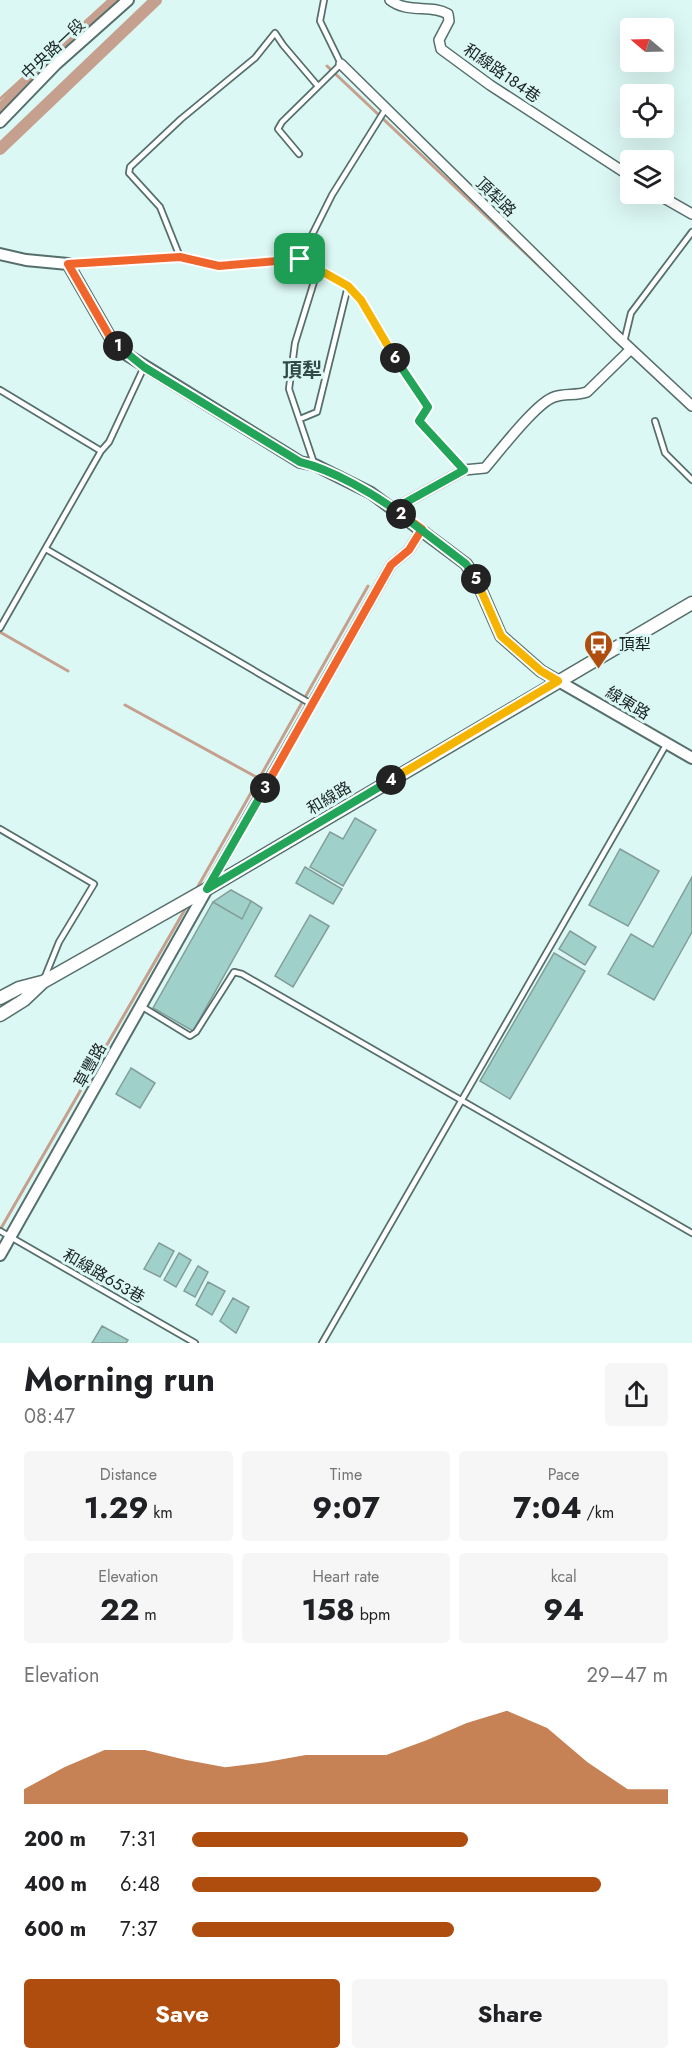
<!DOCTYPE html>
<meta charset="utf-8">
<style>
body{margin:0;font-family:Jost,"Noto Sans TC",sans-serif;background:#f6f6f6;color:#202124;height:100vh;display:flex;flex-direction:column;font-size:22px;white-space:nowrap}
*{box-sizing:border-box;margin:0}
p{font-size:20px;color:#757577}
.icon{flex:none;width:33px;height:33px;fill:none;stroke:currentColor;stroke-width:2;stroke-linecap:round;stroke-linejoin:round}
.map{position:relative;height:1343px;overflow:hidden}
.side{display:flex;flex-direction:column;background:#fff;flex:1}
.side>*{flex:none}
.needle{width:39px;rotate:289deg}
.fabs{position:absolute;left:620px;top:18px;display:grid;gap:12px}
.fabs a{display:grid;place-items:center;width:54px;height:54px;border-radius:6px;background:#fff;box-shadow:0 6px 24px #0002;font-size:30px}
.pin{position:absolute;display:grid;place-items:center;width:51px;height:51px;color:#fff;margin:-26px;border-radius:12px;box-shadow:0 3px 9px #0006}
.km{position:absolute;width:30px;height:30px;margin:-15px;border-radius:50%;background:#222;color:#fff;font-size:16px;line-height:30px;text-align:center}
.round{display:grid;place-items:center;flex:none;width:63px;height:63px;border-radius:6px;background:#f6f6f6}
.summary{display:flex;align-items:center;justify-content:space-between;height:102px;padding:0 24px}
h1{font-size:33px;font-weight:700;line-height:45px}
.stats{display:grid;grid-template-columns:repeat(3,1fr);gap:9px;height:102px;padding:6px 24px}
.stats div{display:grid;align-content:center;border-radius:6px;background:#f6f6f6;text-align:center}
.stats b{font-size:30px;font-weight:700}
.stats small{font-size:16px;font-weight:400}
.stats p{font-size:16px}
.chart{height:168px;padding:12px 24px}
.chart p{display:flex;justify-content:space-between}
.chart svg{width:100%;height:108px;margin-top:6px;fill:#af4d0e;opacity:.7}
.button{display:flex;gap:12px;margin-top:auto;padding:12px 24px}
.button a{flex:1;height:69px;border-radius:6px;background:#af4d0e;color:#fff;font-size:24px;font-weight:700;line-height:69px;text-align:center}
.button a+a{background:#f6f6f6;color:#202124}
ul{padding:0 24px;list-style:none;font-size:20px}
li{display:grid;grid-template-columns:96px 72px 1fr;align-items:center;height:45px}
li i{height:15px;border-radius:8px;background:#af4d0e}
.map>svg:first-child{display:block}
</style>
<div class="map">
<svg width="692" height="1343" viewBox="0 0 692 1343">
<rect width="100%" height="100%" fill="#dcf8f4"/>
<g fill="none" stroke-linecap="round" stroke-linejoin="round">
<path stroke="#c6a08e" stroke-width="3" d="M327,66L556,282
M0,99L109,0
M0,632L68,671
M125,705L258,778
M196,890L368,586
M0,1230L187,906"/>
<path stroke="#c6a08e" stroke-width="12" d="M0,110L35,74L118,0
M0,149L156,0"/>
</g>
<path fill="#9fd1ca" stroke="#839e9a" stroke-width="1.5" d="M355,818L376,830L343,886L310,867L330,832L343,839Z
M620,849L659,871L628,926L589,905Z
M305,867L342,889L333,904L296,883Z
M692,877V932L654,1000L608,974L631,934L653,947Z
M231,890L251,901L242,919L213,902Z
M251,901L262,908L193,1031L153,1008L213,902L242,919Z
M310,915L329,926L293,987L275,976Z
M570,931L596,947L585,965L559,949Z
M554,953L585,971L510,1099L480,1081Z
M131,1068L155,1083L140,1108L116,1094Z
M159,1243L174,1251L160,1277L144,1269Z
M179,1253L191,1260L176,1287L164,1280Z
M198,1266L208,1272L195,1297L184,1291Z
M208,1282L225,1291L212,1315L196,1305Z
M233,1298L249,1307L236,1333L220,1321Z
M102,1326L128,1340L126,1343H92Z"/>
<g fill="none" stroke-linecap="round" stroke-linejoin="round">
<defs>
<path id="service" d="M299,154L278,129L282,122L341,64L320,21L324,0
M180,257L160,207L129,173L130,167L181,119L255,58L275,33L283,45L317,85
M300,259L332,195L385,110
M68,264L180,257L219,266L300,259L348,286L361,300L428,407L419,421L464,469
M624,342L631,313L692,232
M0,390L101,451L0,628
M300,419L317,412L348,286
M655,421L665,453L692,480
M101,451L109,442L144,367
M314,463L289,389L295,343L318,269
M46,549L313,705
M0,829L94,884L59,942L44,979
M141,1006L190,1036L196,1032L234,972L242,974L692,1233
M0,1231L195,1343
M322,1343L666,745"/>
<path id="minor" d="M390,0C408,14 430,4 448,14L449,21L439,40L441,49L490,85L630,176
M341,64L616,335L692,406
M657,194L692,214
M394,509L464,470L485,468C499,452 536,403 554,397C565,393 576,396 587,392L631,349
M207,889L391,565L409,550L422,529"/>
<path id="tertiary" d="M0,122L56,64L128,0
M0,254L26,260L68,264L110,337L124,353L300,462L315,465L371,493L466,564L476,579L501,636L541,671L692,758
M0,1255L207,889"/>
<path id="secondary" d="M0,998L19,988L42,982
M0,1015L24,1000L43,982L207,889L692,603"/>
</defs>
<use href="#service" stroke="#566f6c" stroke-width="8"/>
<use href="#minor" stroke="#566f6c" stroke-width="12"/>
<use href="#tertiary" stroke="#566f6c" stroke-width="14"/>
<use href="#secondary" stroke="#566f6c" stroke-width="15"/>
<use href="#service" stroke="#fff" stroke-width="4.5"/>
<use href="#minor" stroke="#fff" stroke-width="9"/>
<use href="#tertiary" stroke="#fff" stroke-width="10"/>
<use href="#secondary" stroke="#fff" stroke-width="12"/>
</g>
<g fill="none" stroke-linecap="round" stroke-linejoin="round">
<defs>
<path id="split-1" d="M118,346L110,337L68,264L180,257L219,266L300,259"/>
<path id="split-2" d="M118,346L144,367L300,462C333,470 374,494 401,514"/>
<path id="split-3" d="M265,788L391,565L409,550L422,529L401,514"/>
<path id="split-4" d="M265,788L207,889L391,780"/>
<path id="split-5" d="M391,780L558,681L541,671L501,636L476,579"/>
<path id="split-6" d="M395,358L428,407L419,421L464,470L394,509L466,564L476,579"/>
<path id="split-7" d="M300,259L348,286L361,300L395,358"/>
</defs>
<use href="#split-1" stroke="#fff" stroke-width="12"/>
<use href="#split-2" stroke="#fff" stroke-width="12"/>
<use href="#split-3" stroke="#fff" stroke-width="12"/>
<use href="#split-4" stroke="#fff" stroke-width="12"/>
<use href="#split-5" stroke="#fff" stroke-width="12"/>
<use href="#split-6" stroke="#fff" stroke-width="12"/>
<use href="#split-7" stroke="#fff" stroke-width="12"/>
<use href="#split-1" stroke="#f0652b" stroke-width="8"/>
<use href="#split-2" stroke="#22a559" stroke-width="8"/>
<use href="#split-3" stroke="#f0652b" stroke-width="8"/>
<use href="#split-4" stroke="#22a559" stroke-width="8"/>
<use href="#split-5" stroke="#f5b400" stroke-width="8"/>
<use href="#split-6" stroke="#22a559" stroke-width="8"/>
<use href="#split-7" stroke="#f5b400" stroke-width="8"/>
</g>
<defs>
<symbol id="bus-pin" viewBox="-11 -11 22 30"><path d="M0 17L-7.5 6A9.5 9.5 0 1 1 7.5 6Z" fill="#af4d0e" stroke="#dcf8f4"/><path d="M-5-6H5V4H4V6H2V4H-2V6H-4V4H-5ZM-3.5-4V0h7V-4ZM-3.5 1.2v1.5H-2V1.2ZM2 1.2v1.5H3.5V1.2Z" fill="#fff"/></symbol>
</defs>
<g fill-rule="evenodd">
<use href="#bus-pin" x="582" y="628" width="33" height="45"/>
</g>
<g text-anchor="middle" dominant-baseline="central" stroke-width="6" stroke-linejoin="round" paint-order="stroke">
<g font-size="16" fill="#1a2423" stroke="#dcf8f4">
<text transform="translate(53 49) rotate(-43)">中央路一段</text>
<text transform="translate(502 73) rotate(35)">和線路184巷</text>
<text transform="translate(496 197) rotate(44)">頂犁路</text>
<text transform="translate(628 703) rotate(31)">線東路</text>
<text transform="translate(329 798) rotate(-31)">和線路</text>
<text transform="translate(90 1065) rotate(-61)">草豐路</text>
<text transform="translate(104 1276) rotate(30)">和線路653巷</text>
</g>
<g font-size="16" fill="#1a2423" stroke="#dcf8f4" text-anchor="start">
<text x="619" y="644">頂犁</text>
</g>
<g font-size="20" font-weight="bold" fill="#324b48" stroke="#dcf8f4">
<text x="302" y="370">頂犁</text>
</g>
</g>
</svg>
<div class="fabs">
<a><svg class="needle" viewBox="-14 -14 28 28"><path d="M0-13l5 13h-10z" fill="#e53935"/><path d="M0 13l5-13h-10z" fill="#757577"/></svg></a>
<a><svg class="icon" aria-label="locate" viewBox="0 0 24 24"><circle cx="12" cy="12" r="6"/><path d="M12 2v4M12 18v4M2 12h4M18 12h4"/></svg></a>
<a><svg class="icon" aria-label="layers" viewBox="0 0 24 24"><path d="M12 4l9 5-9 5-9-5zM3 14l9 5 9-5"/></svg></a>
</div>
<div class="pin" style="left:300px;top:259px;background:#1e9e55"><svg class="icon" aria-label="arrive" viewBox="0 0 24 24"><path d="M6 21V4h12l-3 4 3 4H6"/></svg></div>
<b class="km" style="left:118px;top:346px">1</b>
<b class="km" style="left:401px;top:514px">2</b>
<b class="km" style="left:265px;top:788px">3</b>
<b class="km" style="left:391px;top:780px">4</b>
<b class="km" style="left:476px;top:579px">5</b>
<b class="km" style="left:395px;top:358px">6</b>
</div>
<section class="side">
<div class="summary"><div><h1>Morning run</h1><p>08:47</p></div><a class="round"><svg class="icon" aria-label="share" viewBox="0 0 24 24"><path d="M12 15V3M7 8l5-5 5 5M5 13v7h14v-7"/></svg></a></div>
<div class="stats">
<div><p>Distance</p><b>1.29<small> km</small></b></div>
<div><p>Time</p><b>9:07</b></div>
<div><p>Pace</p><b>7:04<small> /km</small></b></div>
</div>
<div class="stats">
<div><p>Elevation</p><b>22<small> m</small></b></div>
<div><p>Heart rate</p><b>158<small> bpm</small></b></div>
<div><p>kcal</p><b>94</b></div>
</div>
<div class="chart"><p><span>Elevation</span>29–47 m</p>
<svg viewBox="0 0 160 44" preserveAspectRatio="none"><path d="M0 44V38L10 29L20 22L30 22L40 26L50 29L60 27L70 24L80 24L90 24L100 18L110 11L120 6L130 13L140 27L150 38L160 38V44z"/></svg>
</div>
<ul>
<li><b>200 m</b>7:31<i style="width:58%"></i></li>
<li><b>400 m</b>6:48<i style="width:86%"></i></li>
<li><b>600 m</b>7:37<i style="width:55%"></i></li>
</ul>
<div class="button"><a>Save</a><a>Share</a></div>
</section>
